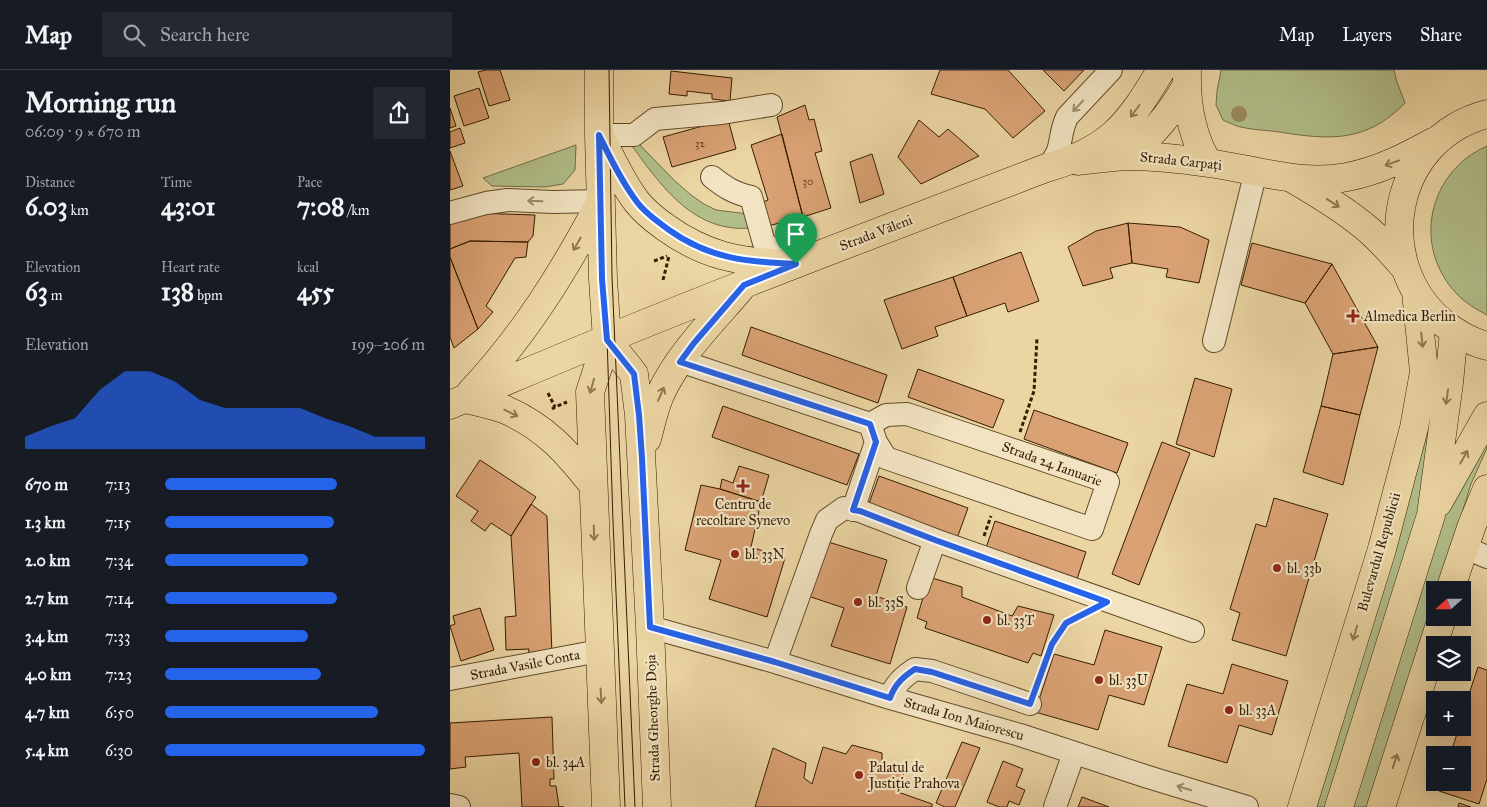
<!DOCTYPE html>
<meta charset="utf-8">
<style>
body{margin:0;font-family:"IM FELL Great Primer",serif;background:#242831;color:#f1f3f6;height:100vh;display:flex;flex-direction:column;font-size:19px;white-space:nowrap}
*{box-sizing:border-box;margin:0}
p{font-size:16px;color:#9ea1a6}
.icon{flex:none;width:28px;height:28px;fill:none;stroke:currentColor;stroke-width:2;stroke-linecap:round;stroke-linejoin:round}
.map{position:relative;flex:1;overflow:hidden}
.panel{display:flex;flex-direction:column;background:#171b24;width:450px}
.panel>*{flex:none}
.needle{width:32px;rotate:249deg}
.tools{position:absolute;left:976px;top:511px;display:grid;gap:10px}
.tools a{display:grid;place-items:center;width:45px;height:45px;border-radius:0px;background:#171b24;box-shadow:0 5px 20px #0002;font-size:25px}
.pin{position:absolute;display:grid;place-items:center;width:42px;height:42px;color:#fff;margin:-51px -21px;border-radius:50% 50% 50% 0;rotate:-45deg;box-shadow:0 0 5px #0007}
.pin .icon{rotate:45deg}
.round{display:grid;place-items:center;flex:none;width:52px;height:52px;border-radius:0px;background:#242831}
.head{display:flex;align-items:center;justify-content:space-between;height:85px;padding:0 25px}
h1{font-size:28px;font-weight:700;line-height:38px}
.figures{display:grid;grid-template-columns:repeat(3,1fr);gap:8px;height:85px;padding:5px 25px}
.figures div{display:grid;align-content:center}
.figures b{font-size:25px;font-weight:700}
.figures small{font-size:14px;font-weight:400}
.figures p{font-size:14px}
.chart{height:140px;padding:10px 25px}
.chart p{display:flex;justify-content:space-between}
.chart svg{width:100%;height:90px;margin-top:5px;fill:#2563eb;opacity:.7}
ul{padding:0 25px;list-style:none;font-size:16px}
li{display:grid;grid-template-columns:80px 60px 1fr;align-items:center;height:38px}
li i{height:12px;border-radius:6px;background:#2563eb}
header{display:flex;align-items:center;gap:30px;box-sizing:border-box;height:70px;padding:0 25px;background:#171b24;border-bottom:1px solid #363941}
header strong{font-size:24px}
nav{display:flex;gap:28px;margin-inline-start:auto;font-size:18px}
.search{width:350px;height:45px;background:#242831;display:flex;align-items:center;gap:12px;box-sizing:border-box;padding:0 18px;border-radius:0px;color:#9ea1a6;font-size:19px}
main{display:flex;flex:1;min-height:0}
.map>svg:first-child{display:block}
</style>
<header>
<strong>Map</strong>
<div class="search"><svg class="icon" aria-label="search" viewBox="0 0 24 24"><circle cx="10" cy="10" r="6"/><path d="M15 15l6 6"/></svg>Search here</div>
<nav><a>Map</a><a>Layers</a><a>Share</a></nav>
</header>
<main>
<section class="panel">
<div class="head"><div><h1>Morning run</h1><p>06:09 · 9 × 670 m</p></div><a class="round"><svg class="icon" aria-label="share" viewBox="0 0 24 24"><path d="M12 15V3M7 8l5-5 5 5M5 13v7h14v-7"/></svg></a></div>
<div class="figures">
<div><p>Distance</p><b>6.03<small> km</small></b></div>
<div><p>Time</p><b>43:01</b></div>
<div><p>Pace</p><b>7:08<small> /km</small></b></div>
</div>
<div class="figures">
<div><p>Elevation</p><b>63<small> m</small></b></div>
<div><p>Heart rate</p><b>138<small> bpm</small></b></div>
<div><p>kcal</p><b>455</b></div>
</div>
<div class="chart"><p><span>Elevation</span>199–206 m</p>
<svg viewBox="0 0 160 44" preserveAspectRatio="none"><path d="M0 44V38L10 33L20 29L30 15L40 6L50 6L60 11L70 20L80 24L90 24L100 24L110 24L120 29L130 33L140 38L150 38L160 38V44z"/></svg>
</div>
<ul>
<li><b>670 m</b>7:13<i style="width:66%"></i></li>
<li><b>1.3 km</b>7:15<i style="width:65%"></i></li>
<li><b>2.0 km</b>7:34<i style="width:55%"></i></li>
<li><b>2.7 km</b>7:14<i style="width:66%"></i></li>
<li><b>3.4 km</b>7:33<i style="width:55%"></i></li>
<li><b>4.0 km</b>7:23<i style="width:60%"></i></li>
<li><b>4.7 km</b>6:50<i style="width:82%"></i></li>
<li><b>5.4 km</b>6:30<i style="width:100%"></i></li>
</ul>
</section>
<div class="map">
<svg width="1037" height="737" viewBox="0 0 1037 737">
<rect width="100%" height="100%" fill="#ebd5a3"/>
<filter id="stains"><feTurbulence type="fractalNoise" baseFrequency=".004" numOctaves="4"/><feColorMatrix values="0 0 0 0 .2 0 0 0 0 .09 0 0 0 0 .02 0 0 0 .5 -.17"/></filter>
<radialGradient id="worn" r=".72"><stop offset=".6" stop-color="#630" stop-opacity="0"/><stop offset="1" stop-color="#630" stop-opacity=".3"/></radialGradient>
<path fill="#b1be8a" stroke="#736e45" d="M771,0H944L947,12L955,33C916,73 880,70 829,62C816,60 800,60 787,56C782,54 777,52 773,50L766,35L767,21Z
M186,71L225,111L241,125L254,134L266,140L298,144L301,158C244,163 212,117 182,76Z
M126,75L125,100L113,114L95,117L42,116L33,108Z
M1037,76V245C1026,239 1015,233 1006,223C962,176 978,102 1037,76Z
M983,332L971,451L880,737H862Z
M1037,368V378L1021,414L988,520H985V530L921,737H901L988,457Z"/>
<path fill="#daa274" stroke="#351d00" d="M36,0H50L60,30L39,36L28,2Z
M490,0H558L595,41L563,68L535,39L481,24Z
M593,0H634L614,21Z
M221,1L282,8L280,31L262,29V24L237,21V26L219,24Z
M29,18L39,48L14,56L4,26Z
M355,35L359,50L364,49L372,81L365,83L381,138L353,147L327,47Z
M0,38L6,56L0,58Z
M278,49L286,79L222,97L213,67Z
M469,50L489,67L498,59L529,86L471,114L448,87Z
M10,58L15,73L0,78V62Z
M332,64L353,147L318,156L313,132L318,130L301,75Z
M0,81L13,116L0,120Z
M422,84L434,124L410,133L400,92Z
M22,143L85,145L83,166L78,172L20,171L0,179V149Z
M678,153L682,193L660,198L663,208L633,216L618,177L646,161Z
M678,153L730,157L759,170L749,213L716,207L718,199L682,193Z
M20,171L78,172L76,187L65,188L36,236L43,242L28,259L0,187V179Z
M802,173L882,194L855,233L791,215Z
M571,182L589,231L558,242L555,233L517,246L503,207Z
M0,187L28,259L4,278L0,267Z
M882,194L928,277L883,284L855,233Z
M503,207L517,246L485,257L488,266L452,279L434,230Z
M301,257L437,305L428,333L292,285Z
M928,277L910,345L871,336L883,284Z
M468,299L554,330L543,358L458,327Z
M745,308L782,319L764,387L726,374Z
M273,336L409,384L397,415L262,367Z
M871,336L910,345L893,415L853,402Z
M584,340L678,373L667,403L574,369Z
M712,372L740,383L689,515L662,504Z
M30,390L86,427L61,466L41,453L35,461L21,451L28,441L6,426Z
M289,396L319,405L311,432L270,419L272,409L283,413Z
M429,406L518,438L506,471L417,439Z
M251,415L270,419L311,432L301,477L335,488L317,547L259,529L271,490L235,480Z
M824,428L878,444L836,586L782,570L790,543L780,539L806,454L816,457Z
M81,434L97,446L102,585L78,587L79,579L56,580L55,547L66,546L61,466Z
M545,451L636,482L626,512L535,481Z
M375,471L437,490L426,526L457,537L440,594L381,576L394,538L358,526Z
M479,507L512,517V527L562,546L568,536L604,545L591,586L583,583L578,593L475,558L477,552L467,548Z
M30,538L44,580L11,591L0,556L5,554L3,546Z
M655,560L712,577L694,635L659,625L648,660L585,642L604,584L644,595Z
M782,594L838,611L822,665L789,655L777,693L718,676L737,614L773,624Z
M1028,597L1037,600V709L1029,734L989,721L991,712H1012V685H1000L1009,658H1012V645Z
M102,647L104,709H100V716H106L109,737H114H72L69,683L15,687L16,697L0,699V653Z
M512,672L530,678L505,737H495L486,733Z
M402,675L432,683V693L454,702L448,722L482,734V737H305L323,678L356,693L354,708L362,714L373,677L396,684Z
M553,691L573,699L566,716L575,720L569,735L559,731L557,737H549L537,732Z
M632,727L659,737H628Z
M1009,733L1021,737H1008Z"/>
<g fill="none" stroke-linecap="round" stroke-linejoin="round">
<defs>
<path id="minor" d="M149,65H184L205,49L272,43L321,35
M596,98C615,80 607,68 617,47L661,0
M262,107C276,118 284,123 301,127L314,173L346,194
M0,143L36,133L58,130L103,132L151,131
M764,271L806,101
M230,291L420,354L426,372L436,388L642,459L658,412L457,344L436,345L420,354
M403,440L426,372
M1014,477L1037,487
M468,518L485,470
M200,557L325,592L440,628L570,665L698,707L797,737
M325,592L371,464L377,450L394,438L410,441L485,470L743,561
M0,609L149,581
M440,628C445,614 453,607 465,599L482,601L580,634
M0,735L9,737
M605,737L624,683"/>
<path id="major" d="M149,0V65L153,209L157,270L140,322L156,737
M737,0C736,32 741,65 758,93
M1037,44C942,69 919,191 993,253C1006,263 1021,272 1037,276
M153,72C163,92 173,114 187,132C195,142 205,150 215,157C255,186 289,192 337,194
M677,86C704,63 719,46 737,15
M628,91C645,89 661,87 678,86C704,86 731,89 758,93C803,99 851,116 897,107C929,101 958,86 985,71
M843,109C867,123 892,138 914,156C929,168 942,183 955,198
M157,270L184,304L189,345L200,557L207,737
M21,322C75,264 113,203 150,133
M15,329C28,332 43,335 56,340C95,357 117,382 143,415
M0,335C196,250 396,174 596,98C660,80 678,55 711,0
M197,369C201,354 204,339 210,325C228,285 262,252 290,219
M988,433L1037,346
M1000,520L1022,455L1037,419
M852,737L932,479L964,358L974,302L966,222
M889,737L981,445L999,313L1004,261
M931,737L992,548"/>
</defs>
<use href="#minor" stroke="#624b29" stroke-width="24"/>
<use href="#major" stroke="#351d00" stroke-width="29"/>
<path stroke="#351d00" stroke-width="3" stroke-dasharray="4 2.5" stroke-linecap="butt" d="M204,191L217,186
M213,210L219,186
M98,323L105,337
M102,339L105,337L117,332
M570,362L584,321L587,268
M534,466L541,446
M587,615L602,574L616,553L632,545"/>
<use href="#minor" stroke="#f2e4c3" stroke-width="22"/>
<use href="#major" stroke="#ebd5a3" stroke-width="28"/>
<path stroke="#351d00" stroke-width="1" d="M159,0L162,206L185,737
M153,132L154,185
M156,237L163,451L175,737"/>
</g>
<circle fill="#9b8a60" cx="789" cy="44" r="8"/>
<defs><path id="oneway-shaft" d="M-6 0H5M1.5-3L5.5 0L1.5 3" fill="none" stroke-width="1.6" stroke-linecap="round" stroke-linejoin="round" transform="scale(1.25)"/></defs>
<g stroke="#9d8a6b">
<use href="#oneway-shaft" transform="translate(628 36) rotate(133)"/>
<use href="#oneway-shaft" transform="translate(85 131) rotate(-178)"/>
<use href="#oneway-shaft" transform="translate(734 718) rotate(-163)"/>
</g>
<g stroke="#907952">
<use href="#oneway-shaft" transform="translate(685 41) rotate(127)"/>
<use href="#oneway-shaft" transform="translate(942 93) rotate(160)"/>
<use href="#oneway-shaft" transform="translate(883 133) rotate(33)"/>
<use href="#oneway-shaft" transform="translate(127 174) rotate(120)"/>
<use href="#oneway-shaft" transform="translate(972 270) rotate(84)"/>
<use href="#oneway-shaft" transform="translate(142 316) rotate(106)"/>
<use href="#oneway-shaft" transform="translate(211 324) rotate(-66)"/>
<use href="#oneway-shaft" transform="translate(997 327) rotate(98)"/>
<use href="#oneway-shaft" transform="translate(61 343) rotate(26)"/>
<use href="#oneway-shaft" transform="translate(1014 387) rotate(-61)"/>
<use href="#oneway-shaft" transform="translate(144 463) rotate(88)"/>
<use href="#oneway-shaft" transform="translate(905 563) rotate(107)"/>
<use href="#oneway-shaft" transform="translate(151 626) rotate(87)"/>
<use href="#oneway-shaft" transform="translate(945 691) rotate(-72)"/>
</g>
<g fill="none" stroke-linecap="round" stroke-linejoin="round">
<defs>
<path id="route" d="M149,65C160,87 171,111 187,132C195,143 207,151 219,160C260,189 297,192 346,194L294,215L244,273L230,292L420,354L426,372L403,440L410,441L485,470L657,532L616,553L602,574L580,634L482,602L465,599C453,607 445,614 440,628L325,592L200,557L192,388L189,345L184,304L157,270L152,209Z"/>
</defs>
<use href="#route" stroke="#fff" stroke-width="10"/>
<use href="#route" stroke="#2563eb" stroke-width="6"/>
</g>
<g fill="#8f2418" stroke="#f2e4c3" stroke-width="2">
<path d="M900.5 238.5h5v5h5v5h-5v5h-5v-5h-5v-5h5z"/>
<path d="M290.5 408.5h5v5h5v5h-5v5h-5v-5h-5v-5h5z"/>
<circle cx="285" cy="484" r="5"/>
<circle cx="827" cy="498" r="5"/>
<circle cx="408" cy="532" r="5"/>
<circle cx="537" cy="550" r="5"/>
<circle cx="649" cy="610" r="5"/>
<circle cx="779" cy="640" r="5"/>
<circle cx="86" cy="692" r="5"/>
<circle cx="409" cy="705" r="5"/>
</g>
<g text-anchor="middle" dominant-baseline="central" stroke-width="4.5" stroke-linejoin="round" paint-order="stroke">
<g font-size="11" fill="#5e3e1d">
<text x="250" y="73">32</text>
<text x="358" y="111">30</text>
</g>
<g font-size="14" fill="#351d00" stroke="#f2e4c3">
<text transform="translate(731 91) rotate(6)">Strada Carpați</text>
<text transform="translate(426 163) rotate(-21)">Strada Văleni</text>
<text transform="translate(602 394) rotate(20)">Strada 24 Ianuarie</text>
<text transform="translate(929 482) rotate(-74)">Bulevardul Republicii</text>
<text transform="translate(75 595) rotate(-11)">Strada Vasile Conta</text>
<text transform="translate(203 648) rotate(-92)">Strada Gheorghe Doja</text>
<text transform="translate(514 649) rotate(16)">Strada Ion Maiorescu</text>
</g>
<g font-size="14" fill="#351d00" stroke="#f2e4c3" text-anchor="start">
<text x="914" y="246">Almedica Berlin</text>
<text x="293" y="434" text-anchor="middle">Centru de<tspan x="293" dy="16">recoltare Synevo</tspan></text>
<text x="295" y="484">bl. 33N</text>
<text x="837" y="498">bl. 33b</text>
<text x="418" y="532">bl. 33S</text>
<text x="547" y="550">bl. 33T</text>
<text x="659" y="610">bl. 33U</text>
<text x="789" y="640">bl. 33A</text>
<text x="96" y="692">bl. 34A</text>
<text x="419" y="697">Palatul de<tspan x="419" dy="16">Justiție Prahova</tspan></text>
</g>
</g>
<rect width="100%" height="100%" filter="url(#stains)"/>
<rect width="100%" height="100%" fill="url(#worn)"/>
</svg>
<div class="tools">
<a><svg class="needle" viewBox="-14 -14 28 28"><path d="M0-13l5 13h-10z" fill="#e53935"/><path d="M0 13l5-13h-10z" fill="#9ea1a6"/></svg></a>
<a><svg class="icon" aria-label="layers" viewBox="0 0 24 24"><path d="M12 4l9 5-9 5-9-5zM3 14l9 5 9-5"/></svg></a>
<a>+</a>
<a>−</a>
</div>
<div class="pin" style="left:346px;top:194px;background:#1e9e55"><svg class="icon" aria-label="arrive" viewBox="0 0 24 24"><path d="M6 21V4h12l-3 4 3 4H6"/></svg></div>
</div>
</main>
